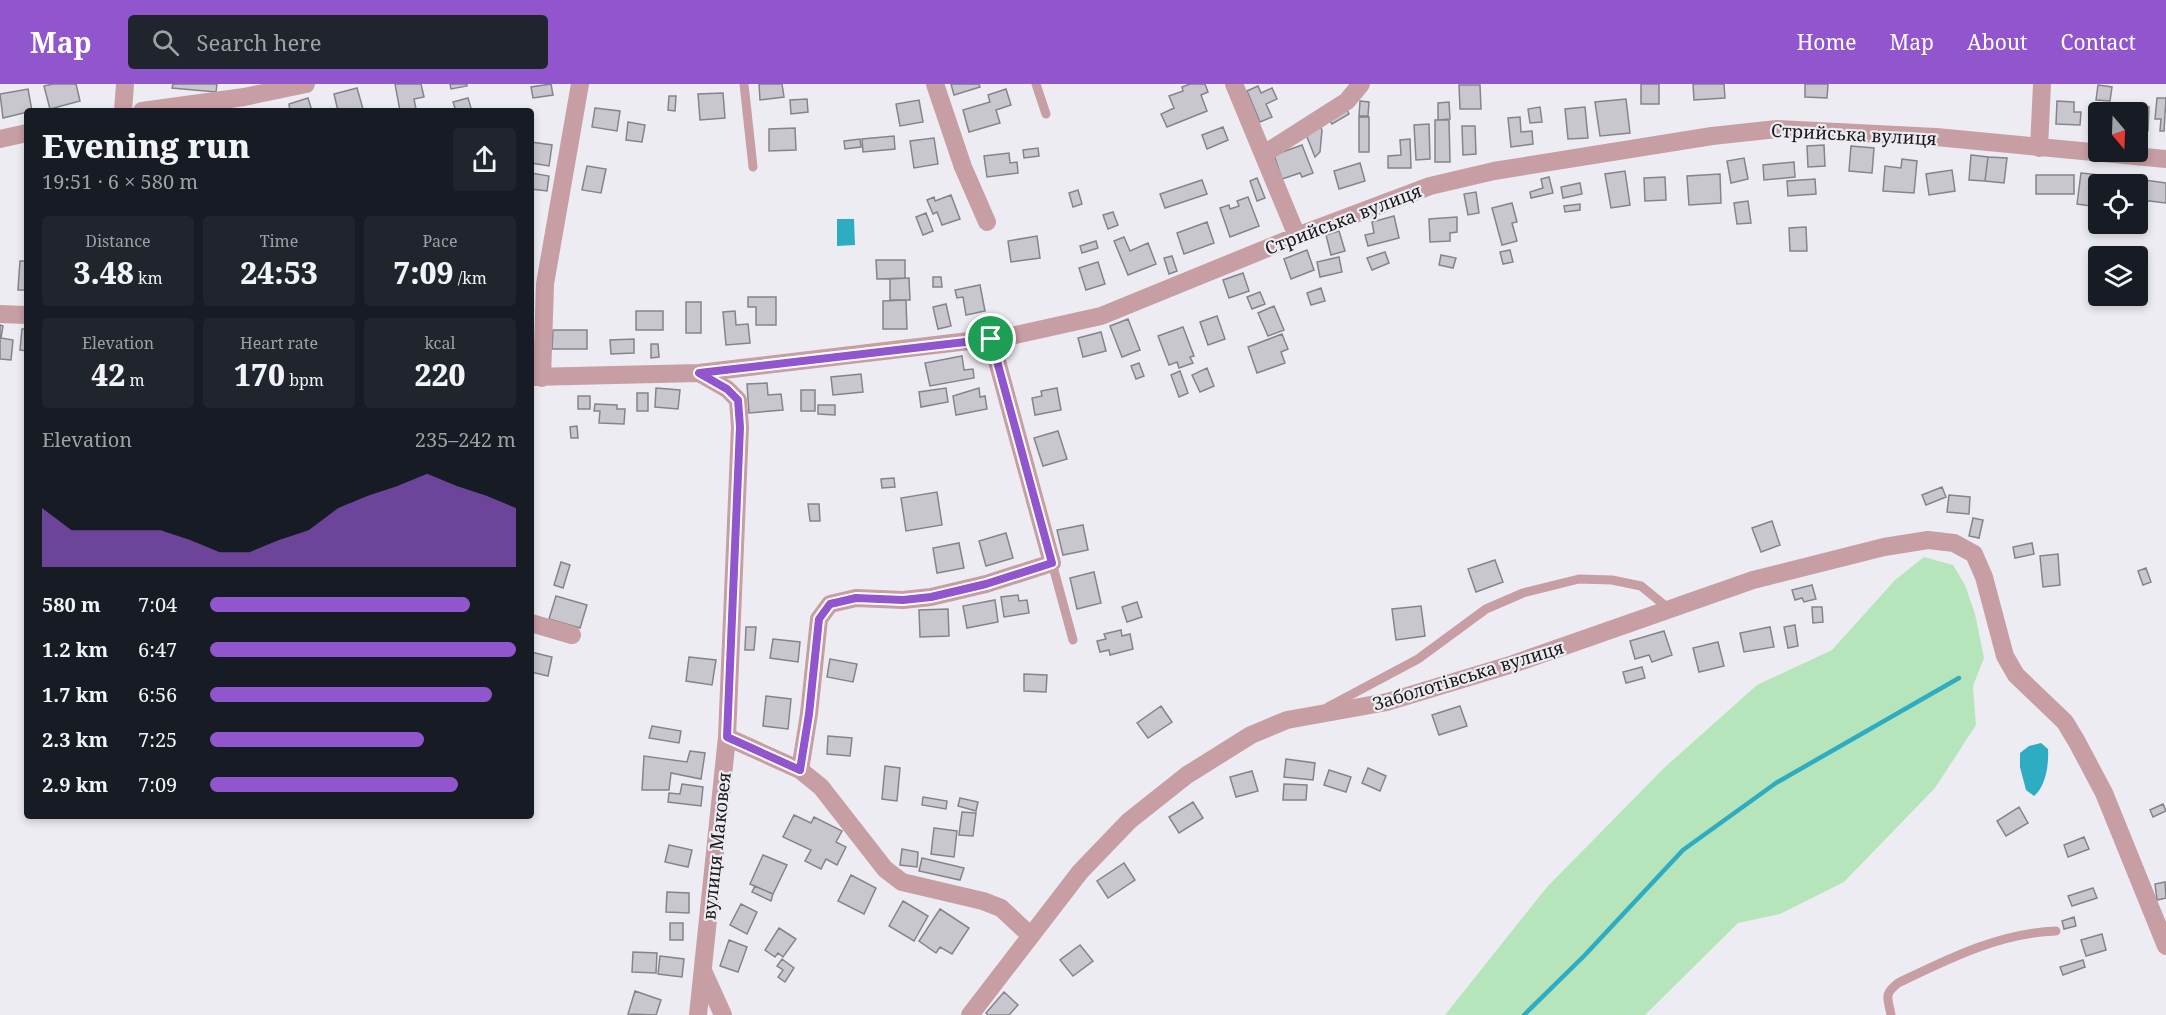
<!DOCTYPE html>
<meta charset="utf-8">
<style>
body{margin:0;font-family:"Noto Serif",serif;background:#20242c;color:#f1f3f6;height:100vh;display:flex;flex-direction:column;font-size:22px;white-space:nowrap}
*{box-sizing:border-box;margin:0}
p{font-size:20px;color:#9ea1a6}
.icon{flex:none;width:33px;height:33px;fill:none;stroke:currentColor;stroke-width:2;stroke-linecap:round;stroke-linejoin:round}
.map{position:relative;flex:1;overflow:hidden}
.panel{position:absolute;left:24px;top:24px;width:510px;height:711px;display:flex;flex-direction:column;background:#171b24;border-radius:6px;box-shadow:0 3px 9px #0003}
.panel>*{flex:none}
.needle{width:39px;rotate:161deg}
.buttons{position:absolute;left:2088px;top:18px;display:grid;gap:12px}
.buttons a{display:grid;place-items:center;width:60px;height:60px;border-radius:6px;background:#171b24;box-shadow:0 3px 9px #0003;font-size:30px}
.pin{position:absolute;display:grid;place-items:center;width:51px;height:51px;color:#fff;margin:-26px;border:3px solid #fff;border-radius:50%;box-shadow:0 2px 6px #0007}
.round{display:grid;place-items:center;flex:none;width:63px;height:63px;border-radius:6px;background:#20242c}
.summary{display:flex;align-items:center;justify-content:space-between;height:102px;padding:0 18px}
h1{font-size:33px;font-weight:800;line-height:45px}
.stats{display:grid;grid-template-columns:repeat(3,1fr);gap:9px;height:102px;padding:6px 18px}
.stats div{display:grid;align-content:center;border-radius:6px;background:#20242c;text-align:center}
.stats b{font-size:30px;font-weight:800}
.stats small{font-size:16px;font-weight:400}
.stats p{font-size:16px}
.chart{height:168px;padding:12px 18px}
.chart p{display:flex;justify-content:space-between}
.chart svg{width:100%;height:108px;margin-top:6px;fill:#9156cd;opacity:.7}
ul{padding:0 18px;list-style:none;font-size:20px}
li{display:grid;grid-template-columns:96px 72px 1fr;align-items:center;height:45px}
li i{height:15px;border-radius:8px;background:#9156cd}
header{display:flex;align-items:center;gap:36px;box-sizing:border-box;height:84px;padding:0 30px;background:#9156cd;color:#fff}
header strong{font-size:28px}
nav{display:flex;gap:33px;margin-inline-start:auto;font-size:21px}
.search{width:420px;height:54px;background:#20242c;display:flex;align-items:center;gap:15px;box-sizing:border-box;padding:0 21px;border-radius:6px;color:#9ea1a6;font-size:22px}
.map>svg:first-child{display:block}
</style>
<header>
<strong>Map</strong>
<div class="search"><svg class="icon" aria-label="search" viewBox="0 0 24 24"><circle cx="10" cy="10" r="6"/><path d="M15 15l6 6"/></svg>Search here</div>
<nav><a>Home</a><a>Map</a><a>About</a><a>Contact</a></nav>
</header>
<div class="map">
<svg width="2166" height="931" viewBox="0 0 2166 931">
<rect width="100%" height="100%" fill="#edecf2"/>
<path fill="#b7e5bb" d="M1924,473L1953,481L1965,501L1975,530L1984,574L1973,602L1976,641L1935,704L1844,798L1780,830L1738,839L1645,931H1445L1547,803L1664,684L1757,601L1832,566L1895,496Z"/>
<path fill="#2dacc2" d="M837,135H854L855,161L837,162Z
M2041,659L2048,665C2049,680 2046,702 2034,712L2026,706L2020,683V669L2029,662Z"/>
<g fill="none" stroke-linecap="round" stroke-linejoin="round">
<path stroke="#2dacc2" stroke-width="4.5" d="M1524,931L1584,872L1683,766L1776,699L1959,594"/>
</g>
<path fill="#c9c7ce" stroke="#85848a" stroke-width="1.5" d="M53,0H76L80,17L50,25L44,2Z
M173,0H217L216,8L172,4Z
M395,0H421L424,13L414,15L416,25L400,27Z
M450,0H467V2L451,5Z
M551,0L553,11L533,14L531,3Z
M759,0H782L784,13L760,16Z
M951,0H979L980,3L954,11Z
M1190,0H1205L1208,8L1201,11L1207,27L1167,43L1161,30L1174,24L1169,12L1183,7L1182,3Z
M1641,0H1659V20H1641Z
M1693,0H1724L1725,14L1694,16Z
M1805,0H1828L1827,14L1805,13Z
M1459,1H1480L1481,25H1460Z
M2098,1L2112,3L2110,17L2096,16Z
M1258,2L1261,9L1272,4L1277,15L1266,20L1272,33L1260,38L1247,7Z
M357,4L363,25L338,27L334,10Z
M28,5L32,27L3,34L0,10Z
M1006,5L1011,21L996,26L1000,39L969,48L963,26L990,18L988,11Z
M723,9L725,34L700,36L698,10Z
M669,12H676L675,27L668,26Z
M308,14L312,27H290L289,20Z
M468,14L471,24L468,27H456L453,18Z
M2157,14H2166L2164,47H2160L2161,35H2155Z
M807,15L808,28L791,30L790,16Z
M1626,15L1630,49L1600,52L1595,18Z
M919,16L923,38L900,42L896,20Z
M1360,17L1369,18L1368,32H1359Z
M2057,17L2074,18V28H2081L2080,41L2056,40Z
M1449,18L1450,35L1438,36V19Z
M2119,22L2149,23L2148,47L2138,46V28H2118Z
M1540,23L1542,38L1530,39L1528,25Z
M1585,23L1588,54L1568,55L1565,25Z
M595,24L620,27L617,47L592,43Z
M1346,24L1349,30L1332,40L1328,34Z
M1359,33H1369V68H1359Z
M1520,33L1521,48L1532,47L1533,60L1511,63L1508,34Z
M1435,36H1449L1450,78H1435Z
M628,38L645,41L642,58L626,56Z
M1319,39L1322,46L1320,68L1315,73L1305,48Z
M1429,40L1430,75L1416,76L1414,41Z
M1462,42H1475L1476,70L1463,71Z
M1223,43L1228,56L1207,65L1202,51Z
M795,44L796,66L769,67V45Z
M894,52L895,65L863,68L862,55Z
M934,54L938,80L914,84L910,57Z
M860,55L861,63L845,65L844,57Z
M1410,55L1411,84H1388V72L1401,71L1400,56Z
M531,58L552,61L549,82L531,79Z
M1302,61L1313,89L1302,93L1300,89L1282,95L1274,71Z
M1824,61L1825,82L1808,83L1807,62Z
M1851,62L1874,64L1872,89L1849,87Z
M1038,64L1039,72L1024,74L1023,66Z
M1009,69L1010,79L1017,78L1018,89L987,93L984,72Z
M1971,71L1988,73L1985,97L1969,96Z
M1988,73L2007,74L2004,99L1985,97Z
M1744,74L1748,95L1731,99L1727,77Z
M1902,75L1917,77L1914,109L1883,107L1885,82L1901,84Z
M1794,78L1795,93L1764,96L1763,81Z
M1360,79L1365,97L1339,105L1334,87Z
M587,82L606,85L601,109L582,106Z
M1952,86L1955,107L1929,111L1926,90Z
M1625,87L1630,121L1611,124L1605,90Z
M531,89L549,92L547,107L531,105Z
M2081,89L2108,92L2107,100H2098V123L2077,120Z
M1720,90L1721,119L1689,121L1687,92Z
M2036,91H2074V110H2036Z
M1549,93L1553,109L1531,114L1530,108L1543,104L1541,95Z
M1665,93L1666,116L1645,117L1644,94Z
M1257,94L1265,114L1257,117L1250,97Z
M1815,95L1816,110L1788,112L1787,97Z
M1202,96L1207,110L1165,124L1160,110Z
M2144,96L2166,99V119L2142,116Z
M1580,99L1582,110L1563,114L1561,103Z
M1078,106L1082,120L1073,123L1069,109Z
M1476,108L1479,129L1468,131L1464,110Z
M951,111L960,135L942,141L937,128L933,130L927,116L934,113L935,117Z
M1248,113L1259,142L1230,153L1220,124L1229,121L1230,125L1239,122L1237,117Z
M1748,117L1751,139L1737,140L1734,119Z
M1512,119L1517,138L1512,139L1517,157L1502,161L1492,124Z
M1580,120V126L1565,128L1564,122Z
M1113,128L1118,141L1108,145L1103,131Z
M926,129L933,147L923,151L916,133Z
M1394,132L1399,154L1368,162L1365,151L1374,149L1372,138Z
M1457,133V148L1450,149V157L1430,158L1429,135Z
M1207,138L1214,159L1184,170L1177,149Z
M1806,143L1807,167H1790L1789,144Z
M1339,147L1345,167L1331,171L1326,151Z
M1037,152L1040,174L1011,178L1008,157Z
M1124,153L1130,167L1148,159L1156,180L1128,191L1114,157Z
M1096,157L1098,164L1082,169L1080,162Z
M1307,166L1314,186L1291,195L1284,175Z
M1510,166L1513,178L1503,180L1500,168Z
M1385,168L1389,179L1372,186L1367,174Z
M1441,171L1456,174L1453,184L1439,181Z
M1172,172L1177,187L1169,190L1164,174Z
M1339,173L1342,188L1320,193L1317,178Z
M876,176H905V194L877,195Z
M20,177H27V206H18Z
M1098,178L1105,200L1086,206L1079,184Z
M1243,189L1249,207L1229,214L1223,196Z
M933,193H941L942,203H933Z
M909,194L910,216H890V195Z
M980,201L985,227L966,231L963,213L957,214L955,206Z
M1321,204L1325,217L1311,221L1307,209Z
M1260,208L1265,220L1252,225L1247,213Z
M748,213H776V241H756V223H748Z
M906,216L907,245H883V217Z
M686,218H701V249H686Z
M946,220L951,242L938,245L933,223Z
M1274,222L1284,246L1268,252L1258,229Z
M636,227H663V246H636Z
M735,227L736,241L748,240L750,259L726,261L723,228Z
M1217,232L1225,255L1208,261L1200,238Z
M1128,235L1140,266L1122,273L1110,242Z
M0,241L3,242L1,254L13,256L11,276L0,275Z
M1183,243L1194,272L1190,273L1193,279L1179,284L1177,278L1169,281L1158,252Z
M22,245H27V267L20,266Z
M553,246H587V265H552Z
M1101,248L1106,267L1083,273L1078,254Z
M1282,250L1288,265L1281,268L1285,279L1257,289L1248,263Z
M634,255V269L611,270L610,256Z
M651,260H658L659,273L651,274Z
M962,272L964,286L973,285L974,294L930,302L925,279Z
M1139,279L1144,292L1136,295L1131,282Z
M1207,284L1214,302L1200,308L1192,291Z
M1180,287L1188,309L1179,313L1171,291Z
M861,290L863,308L833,311L831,293Z
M767,299L768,311L781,310L783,326L749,329L747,300Z
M656,304L680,306L678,325L655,323Z
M946,304L948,318L921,323L919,308Z
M979,304L980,313L985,312L987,325L956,331L953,312Z
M1057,304L1061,326L1035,331L1032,314L1042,312L1041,307Z
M801,306H815V327H801Z
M637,309H648V327H637Z
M578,312H590V325H578Z
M595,320L617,321V325H625L624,340L599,339L600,327H594Z
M818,321H835V331L818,330Z
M577,342L578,354H571L570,343Z
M1058,347L1067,375L1043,382L1034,354Z
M894,394L895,403L882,404L881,395Z
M1942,403L1946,413L1926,421L1922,411Z
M937,408L942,441L906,447L901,414Z
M1949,411L1970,413L1969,430L1947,428Z
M808,420H819L820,437H810Z
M1973,434L1983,436L1979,454L1969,452Z
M1772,437L1780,461L1761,468L1752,444Z
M1083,441L1088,466L1063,471L1057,446Z
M1006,449L1013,474L986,482L979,457Z
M959,459L964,484L937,489L933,464Z
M2032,459L2034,470L2015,474L2013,463Z
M2058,470L2060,501L2043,503L2040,472Z
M1495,476L1503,498L1476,508L1468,485Z
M561,478L570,481L563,504L554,501Z
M2146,484L2151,498L2143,501L2138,487Z
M1094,488L1101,519L1077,525L1070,494Z
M1812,501L1816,515L1804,518L1802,514L1795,516L1792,506Z
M1018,511L1019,517L1027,516L1029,529L1004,533L1001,513Z
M556,512L587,521L580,544L549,535Z
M995,516L998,538L967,544L963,522Z
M1137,518L1142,533L1127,538L1122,523Z
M1421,522L1425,552L1396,556L1392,525Z
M1812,523H1822L1823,538L1813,539Z
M948,525L949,552L920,553L919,526Z
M1795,541L1798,562L1788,564L1784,543Z
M746,543H756L754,566H745Z
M1770,543L1774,563L1744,568L1740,549Z
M1121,546L1122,552L1130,550L1133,565L1110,571L1109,566L1100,568L1097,557L1106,555L1104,550Z
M1664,547L1672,571L1652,578L1649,571L1635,575L1630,557Z
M773,555L800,558L798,578L770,574Z
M1718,558L1724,582L1699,588L1693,564Z
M531,568L552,573L548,592L531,588Z
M689,573L716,576L712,601L686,597Z
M830,575L857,580L853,598L827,593Z
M1642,583L1645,594L1626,599L1623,588Z
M1024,590L1047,591L1046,608L1024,607Z
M766,612L791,615L788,645L763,642Z
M1161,622L1172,638L1148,654L1137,639Z
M1460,622L1467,642L1439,651L1432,631Z
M652,642L681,647L679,659L649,654Z
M828,652L852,654L850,672L827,670Z
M690,667L705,669L701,695L671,689L669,706H642L644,672L687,678Z
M1286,675L1315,679L1313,696L1284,693Z
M885,682L900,684L897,717L882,715Z
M1368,684L1386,692L1380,707L1362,699Z
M1329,686L1351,693L1346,708L1324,701Z
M1252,687L1258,707L1236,713L1230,693Z
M682,700L703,703L701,722L668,718L669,709L680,710Z
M1284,700L1307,701L1306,716H1283Z
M923,713L947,717L946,725L922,721Z
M960,714L978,718L976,727L958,722Z
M1193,718L1203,734L1179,749L1169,733Z
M2163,720L2166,727L2153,733L2150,726Z
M2019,723L2028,739L2006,752L1997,737Z
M962,728L976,729L973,752L959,751Z
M794,731L811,739L814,733L842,747L836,758L846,763L837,781L826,775L821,785L805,777L811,766L783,753Z
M934,744L957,747L954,773L931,770Z
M2084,753L2089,765L2068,773L2064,761Z
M669,761L692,766L688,783L665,778Z
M902,765L918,768L917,783L900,781Z
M763,771L787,781L773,810L750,800Z
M922,774L964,784L960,796L919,787Z
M1124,779L1135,796L1108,814L1097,797Z
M851,791L876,804L864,830L838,817Z
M2165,798L2166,814L2157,816L2155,800Z
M755,802L773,810L771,817L752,808Z
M2093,804L2097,814L2072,822L2068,812Z
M667,808L689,809V829L666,828Z
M903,817L928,832L914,857L889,842Z
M741,820L757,828L747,850L730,841Z
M940,825L969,844L952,870L940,863L936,869L919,857Z
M2074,833L2076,842L2064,845L2062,837Z
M670,839H683V856H670Z
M779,844L796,855L783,873L778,869L775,873L765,866Z
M2102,850L2106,866L2086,872L2081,856Z
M729,856L747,863L738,888L720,882Z
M1080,861L1093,877L1073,892L1060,876Z
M633,868L657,869L656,889L632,888Z
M660,872L684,875L682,893L658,890Z
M782,875L794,884L785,898L778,893L783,886L777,882Z
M2083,876L2085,883L2063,891L2060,883Z
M635,907L661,916L656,931L628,930Z
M1004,908L1018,921L1009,931H988L986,929Z"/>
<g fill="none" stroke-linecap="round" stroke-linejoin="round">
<path stroke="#c79ea3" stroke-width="9" d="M744,0L753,83
M1036,0L1046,30
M1052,479L1073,556
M1328,623L1418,575L1486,525L1523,509L1579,495L1612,496L1641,502L1663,520L1662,527
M1891,931C1888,914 1883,911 1898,899C1948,875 1999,849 2056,847"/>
<path stroke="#c79ea3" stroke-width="18" d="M935,0L963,83L987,138
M1234,0L1297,152
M123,27L125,0
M142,27L244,13L306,0
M0,55L27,49
M2039,64L2042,0
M1264,70L1347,17L1361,0
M0,230L27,231
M531,293L699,289L1011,252L1101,232L1297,152L1430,102L1494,87L1712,52L1777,45L1936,53L2166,75
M542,294L545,200L580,0
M531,539L572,551
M727,653L800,686L821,703L885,785L902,798L983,817L1001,824L1031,852
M800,686L809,630L819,535L830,520L856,514L903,516L931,513L986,500L1052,479L991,255
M704,889L723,931
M698,931L727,653L740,343L738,316L727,305L699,289
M970,931L1080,788L1129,737L1187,691L1251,651L1287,636L1387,618L1513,580L1753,496L1884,463L1928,456L1954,459L1974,470L1984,493L2005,572L2016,591L2065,638L2077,658L2104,709L2166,862"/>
</g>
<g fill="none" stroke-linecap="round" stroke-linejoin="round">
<defs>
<path id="route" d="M991,255L1052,479L986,500L931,513L903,516L856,514L830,520L819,535L809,630L800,686L727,653L740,343L738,316L727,305L699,289Z"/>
</defs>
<use href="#route" stroke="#fff" stroke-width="12"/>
<use href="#route" stroke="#9156cd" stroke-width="8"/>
</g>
<g text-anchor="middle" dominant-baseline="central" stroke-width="4.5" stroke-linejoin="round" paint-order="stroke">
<g font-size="18" fill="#19181a" stroke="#edecf2">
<text transform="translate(1854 50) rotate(3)">Стрийська вулиця</text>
<text transform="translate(1343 135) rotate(-21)">Стрийська вулиця</text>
<text transform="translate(1468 591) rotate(-17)">Заболотівська вулиця</text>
<text transform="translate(716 762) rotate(-84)">вулиця Маковея</text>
</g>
</g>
</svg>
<div class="buttons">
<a><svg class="needle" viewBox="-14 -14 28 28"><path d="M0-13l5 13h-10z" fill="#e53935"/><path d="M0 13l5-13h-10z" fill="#9ea1a6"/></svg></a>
<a><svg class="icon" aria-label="locate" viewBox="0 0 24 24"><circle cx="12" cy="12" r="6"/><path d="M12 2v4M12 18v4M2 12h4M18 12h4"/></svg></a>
<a><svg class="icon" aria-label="layers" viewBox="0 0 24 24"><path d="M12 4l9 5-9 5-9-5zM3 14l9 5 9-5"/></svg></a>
</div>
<div class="pin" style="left:991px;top:255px;background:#1e9e55"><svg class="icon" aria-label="arrive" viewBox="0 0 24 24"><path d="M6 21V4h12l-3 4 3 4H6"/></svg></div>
<section class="panel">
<div class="summary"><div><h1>Evening run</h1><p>19:51 · 6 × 580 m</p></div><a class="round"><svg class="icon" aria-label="share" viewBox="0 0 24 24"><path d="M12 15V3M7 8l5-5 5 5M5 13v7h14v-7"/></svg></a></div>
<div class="stats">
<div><p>Distance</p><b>3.48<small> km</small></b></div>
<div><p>Time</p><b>24:53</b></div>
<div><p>Pace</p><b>7:09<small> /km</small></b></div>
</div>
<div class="stats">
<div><p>Elevation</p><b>42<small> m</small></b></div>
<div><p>Heart rate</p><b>170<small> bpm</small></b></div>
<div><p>kcal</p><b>220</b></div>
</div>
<div class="chart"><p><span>Elevation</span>235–242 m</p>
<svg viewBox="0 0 160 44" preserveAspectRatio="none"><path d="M0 44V20L10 29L20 29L30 29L40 29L50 33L60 38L70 38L80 33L90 29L100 20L110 15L120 11L130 6L140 11L150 15L160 20V44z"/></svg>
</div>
<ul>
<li><b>580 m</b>7:04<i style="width:85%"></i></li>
<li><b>1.2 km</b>6:47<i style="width:100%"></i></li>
<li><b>1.7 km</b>6:56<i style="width:92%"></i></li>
<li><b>2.3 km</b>7:25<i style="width:70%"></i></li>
<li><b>2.9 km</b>7:09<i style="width:81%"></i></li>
</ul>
</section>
</div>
